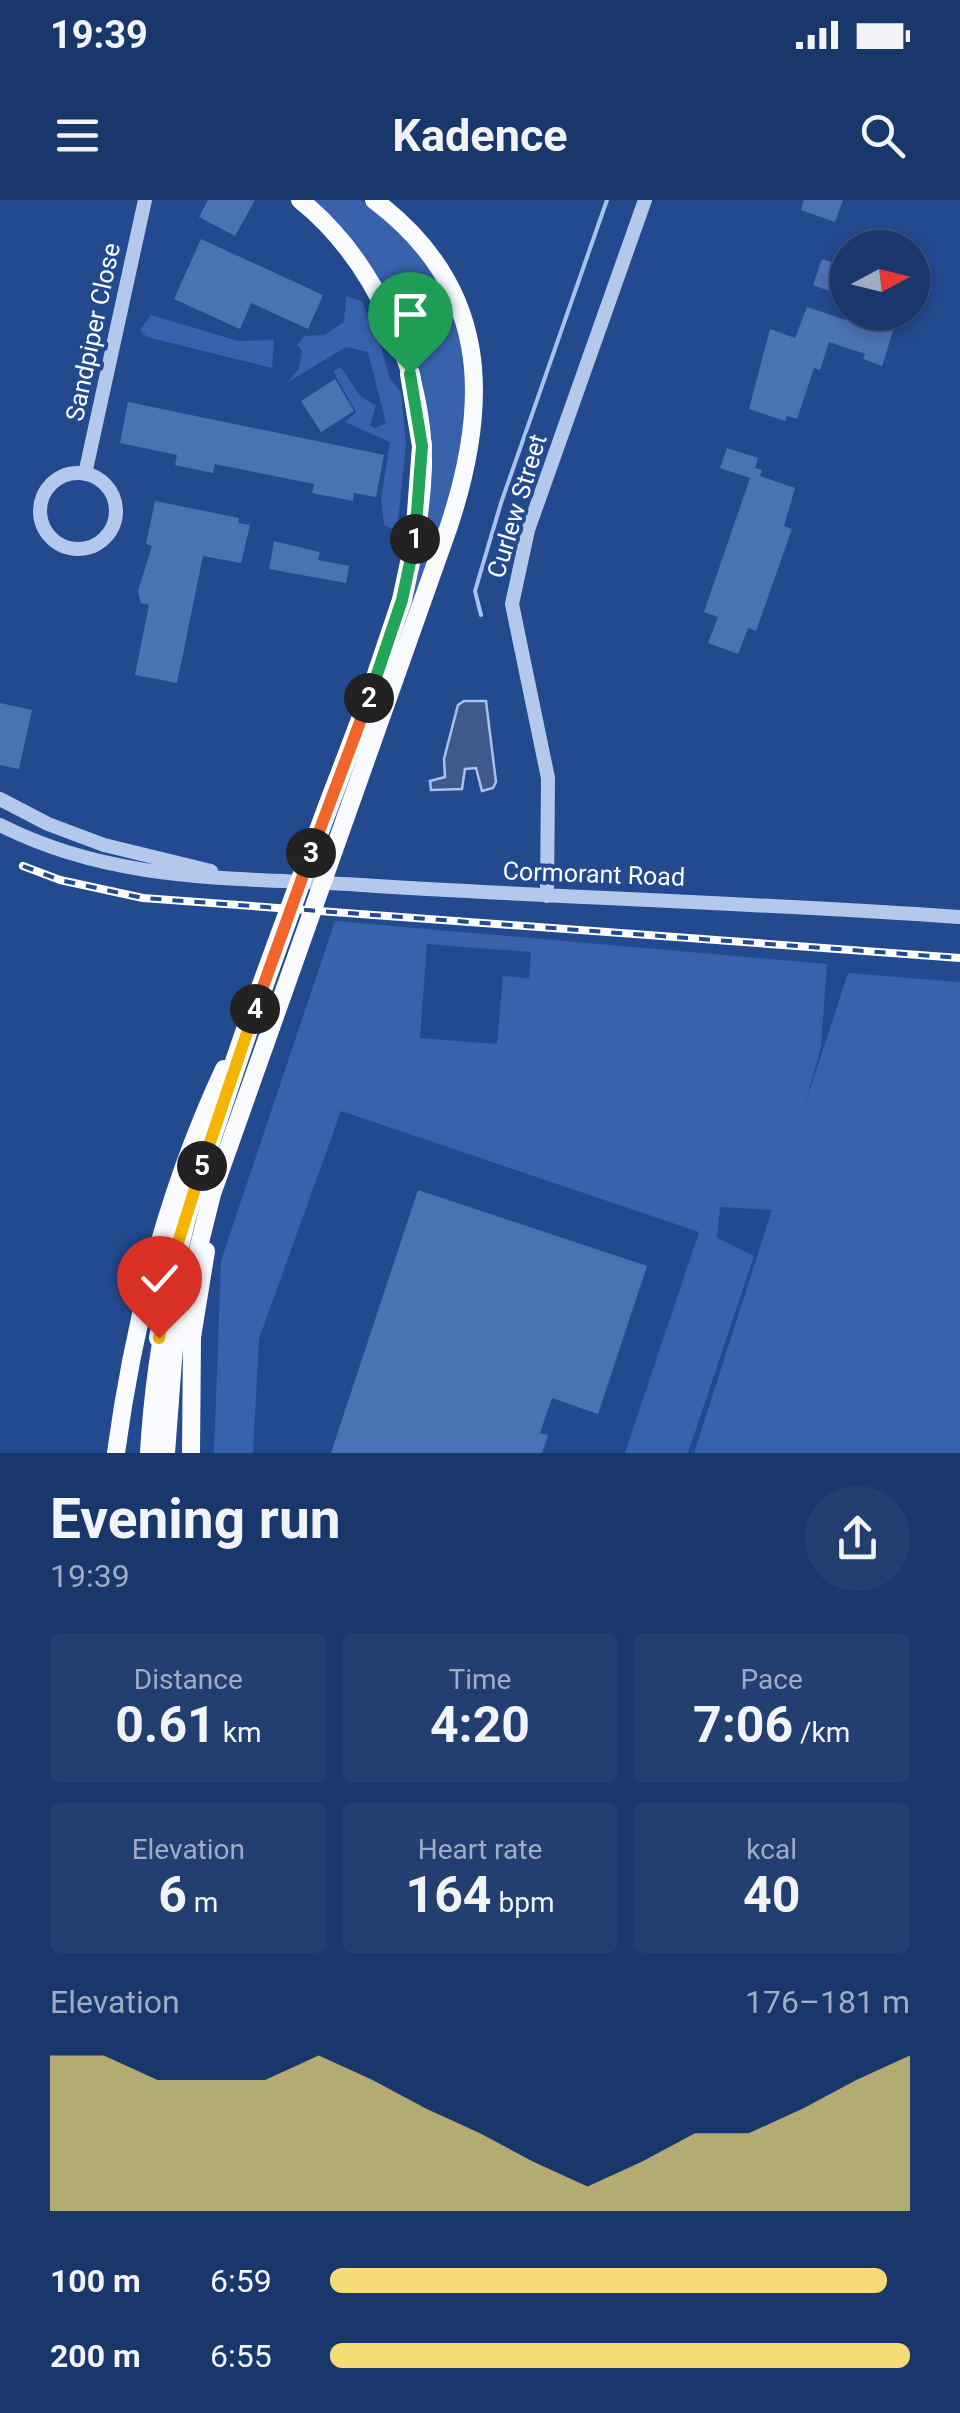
<!DOCTYPE html>
<meta charset="utf-8">
<style>
body{margin:0;font-family:Roboto,sans-serif;background:#233f71;color:#f1f3f6;height:100vh;display:flex;flex-direction:column;font-size:38px;white-space:nowrap}
*{box-sizing:border-box;margin:0}
p{font-size:32px;color:#9facc1}
.icon{flex:none;width:55px;height:55px;fill:none;stroke:currentColor;stroke-width:2;stroke-linecap:round;stroke-linejoin:round}
.map{position:relative;height:1253px;overflow:hidden}
.sheet{display:flex;flex-direction:column;background:#1a376b;flex:1}
.sheet>*{flex:none}
.needle{width:65px;rotate:83deg}
.controls{position:absolute;left:830px;top:30px;display:grid;gap:20px}
.controls a{display:grid;place-items:center;width:100px;height:100px;border-radius:50%;background:#1a376b;box-shadow:0 5px 15px #0003,0 0 0 2px #38517e;font-size:50px}
.pin{position:absolute;display:grid;place-items:center;width:85px;height:85px;color:#fff;margin:-102px -42px;border-radius:50% 50% 50% 0;rotate:-45deg;box-shadow:0 0 10px #0007}
.pin .icon{rotate:45deg}
.km{position:absolute;width:50px;height:50px;margin:-25px;border-radius:50%;background:#222;color:#fff;font-size:28px;line-height:50px;text-align:center}
.round{display:grid;place-items:center;flex:none;width:105px;height:105px;border-radius:52px;background:#233f71}
.summary{display:flex;align-items:center;justify-content:space-between;height:170px;padding:0 50px}
h1{font-size:55px;font-weight:700;line-height:75px}
.metrics{display:grid;grid-template-columns:repeat(3,1fr);gap:15px;height:170px;padding:10px 50px}
.metrics div{display:grid;align-content:center;border-radius:10px;background:#233f71;text-align:center}
.metrics b{font-size:50px;font-weight:700}
.metrics small{font-size:28px;font-weight:400}
.metrics p{font-size:28px}
.chart{height:280px;padding:20px 50px}
.chart p{display:flex;justify-content:space-between}
.chart svg{width:100%;height:180px;margin-top:10px;fill:#f6dc77;opacity:.7}
ul{padding:0 50px;list-style:none;font-size:32px}
li{display:grid;grid-template-columns:160px 120px 1fr;align-items:center;height:75px}
li i{height:25px;border-radius:12px;background:#f6dc77}
.status{display:flex;justify-content:space-between;align-items:center;height:70px;padding:0 50px;background:#1a376b;direction:ltr}
.status svg{height:28px;fill:currentColor}
header{display:flex;justify-content:space-between;align-items:center;height:130px;padding:0 50px;background:#1a376b;font-size:45px;font-weight:700}
.map>svg:first-child{display:block}
</style>
<div class="status"><b>19:39</b><svg viewBox="0 0 49 12"><path d="M0 12V9h3v3zM5 12V6h3v6zM10 12V3h3v9zM15 12V0h3v12zM26 1h20v11H26zM47 4h2v5h-2z"/></svg></div>
<header><svg class="icon" aria-label="menu" viewBox="0 0 24 24"><path d="M4 6h16M4 12h16M4 18h16"/></svg>Kadence<svg class="icon" aria-label="search" viewBox="0 0 24 24"><circle cx="10" cy="10" r="6"/><path d="M15 15l6 6"/></svg></header>
<div class="map">
<svg width="960" height="1253" viewBox="0 0 960 1253">
<rect width="100%" height="100%" fill="#23498f"/>
<path fill="#3862ac" fill-rule="evenodd" d="M310,0H361C519,114 467,251 414,403C388,475 363,546 338,618L334,616L404,420L426,308L415,164Z
M346,96L361,101L376,130L390,179L401,192L406,244L397,331L384,325L381,299L390,242L345,222L356,212L333,171L341,167L360,196L376,206L370,225L375,228L386,223L368,152L346,147L288,182L299,168L302,151L297,145L304,136L324,135L344,122Z
M151,115L238,141L274,140L272,168L147,137L140,130Z
M335,721L827,764L821,847L804,908L848,773L960,782V1253H694L772,1010L720,1007L717,1038L754,1056L688,1253H625L699,1032L341,911L259,1139L253,1253H214L221,1061ZM427,744L531,752L529,778L503,776L497,844L420,838Z"/>
<path fill="#3e598b" stroke="#a8c2ed" stroke-width="2.5" d="M464,501H486L496,582L493,588L482,591L476,568L465,569L462,589L431,590L430,581L445,577L444,559L458,505Z"/>
<g fill="none" stroke-linecap="round" stroke-linejoin="round">
<path stroke="#a8c2ed" stroke-width="4" d="M481,415L475,391L501,303L607,0"/>
</g>
<path fill="#4c72b6" d="M208,0H255L235,36L199,17Z
M804,0H843L835,22L801,10Z
M201,39L323,95L308,129L251,103L240,129L174,99Z
M822,59L848,67L840,95L813,85Z
M807,107L846,120L849,112H899L882,166L863,159L865,154L829,142L820,170L814,168L797,219L787,216L785,221L749,209L770,129L795,138Z
M335,179L354,211L321,232L301,201Z
M128,202L384,255L376,297L354,293L353,301L312,293L314,284L215,264L213,273L175,265L177,255L120,243Z
M727,248L758,258L755,268L762,270L760,276L795,288L784,326L792,329L756,431L748,428L738,454L708,443L718,417L704,412L750,278L720,268Z
M155,301L239,318L238,323L250,325L241,363L203,356L177,483L135,475L149,405L141,403L138,391L152,346L146,344Z
M274,341L320,352L318,360L349,366L346,383L269,369Z
M0,503L32,510L19,569L0,565Z
M418,990L647,1066L598,1214L552,1198L540,1233L548,1235L542,1253H331Z"/>
<g fill="none" stroke-linecap="round" stroke-linejoin="round">
<path stroke="#b4c8ec" stroke-width="14" d="M40 311a38 38 0 1 1 76 0a38 38 0 1 1-76 0Z
M85,274L145,0
M0,599L48,624L104,645L211,671
M0,625C116,684 236,677 362,685C561,698 761,703 960,717
M547,696L548,578L512,404L528,330L645,0"/>
<path stroke="#f9fbff" stroke-width="18" d="M116,1253C134,1120 167,991 224,869
M149,1253C161,1031 248,821 324,614C366,501 419,390 423,267C425,172 375,60 300,0
M166,1253L174,1147L212,994L449,326C491,199 489,86 374,0
M191,1253L192,1137L206,1051"/>
<defs>
<path id="rail" d="M23,666L60,680L143,698L960,758"/>
</defs>
<use href="#rail" stroke="#fff" stroke-width="8"/>
<use href="#rail" stroke="#23498f" stroke-width="4" stroke-dasharray="11" stroke-linecap="butt"/>
</g>
<g fill="none" stroke-linecap="round" stroke-linejoin="round">
<defs>
<path id="split-1" d="M410,174L422,246L415,339"/>
<path id="split-2" d="M369,498L402,400L415,339"/>
<path id="split-3" d="M311,653L369,498"/>
<path id="split-4" d="M255,809L311,653"/>
<path id="split-5" d="M202,966L255,809"/>
<path id="split-6" d="M159,1138L176,1049L202,966"/>
</defs>
<use href="#split-1" stroke="#fff" stroke-width="20"/>
<use href="#split-2" stroke="#fff" stroke-width="20"/>
<use href="#split-3" stroke="#fff" stroke-width="20"/>
<use href="#split-4" stroke="#fff" stroke-width="20"/>
<use href="#split-5" stroke="#fff" stroke-width="20"/>
<use href="#split-6" stroke="#fff" stroke-width="20"/>
<use href="#split-1" stroke="#22a559" stroke-width="12"/>
<use href="#split-2" stroke="#22a559" stroke-width="12"/>
<use href="#split-3" stroke="#f0652b" stroke-width="12"/>
<use href="#split-4" stroke="#f0652b" stroke-width="12"/>
<use href="#split-5" stroke="#f5b400" stroke-width="12"/>
<use href="#split-6" stroke="#f5b400" stroke-width="12"/>
</g>
<g text-anchor="middle" dominant-baseline="central" stroke-width="8" stroke-linejoin="round" paint-order="stroke">
<g font-size="25" fill="#fff" stroke="#23498f">
<text transform="translate(93 132) rotate(-78)">Sandpiper Close</text>
<text transform="translate(517 306) rotate(-73)">Curlew Street</text>
<text transform="translate(594 674) rotate(2)">Cormorant Road</text>
</g>
</g>
</svg>
<div class="controls">
<a><svg class="needle" viewBox="-14 -14 28 28"><path d="M0-13l5 13h-10z" fill="#e53935"/><path d="M0 13l5-13h-10z" fill="#9facc1"/></svg></a>
</div>
<div class="pin" style="left:410px;top:174px;background:#1e9e55"><svg class="icon" aria-label="arrive" viewBox="0 0 24 24"><path d="M6 21V4h12l-3 4 3 4H6"/></svg></div>
<div class="pin" style="left:159px;top:1138px;background:#d93025"><svg class="icon" aria-label="check" viewBox="0 0 24 24"><path d="M5 12l5 5 9-10"/></svg></div>
<b class="km" style="left:415px;top:339px">1</b>
<b class="km" style="left:369px;top:498px">2</b>
<b class="km" style="left:311px;top:653px">3</b>
<b class="km" style="left:255px;top:809px">4</b>
<b class="km" style="left:202px;top:966px">5</b>
</div>
<section class="sheet">
<div class="summary"><div><h1>Evening run</h1><p>19:39</p></div><a class="round"><svg class="icon" aria-label="share" viewBox="0 0 24 24"><path d="M12 15V3M7 8l5-5 5 5M5 13v7h14v-7"/></svg></a></div>
<div class="metrics">
<div><p>Distance</p><b>0.61<small> km</small></b></div>
<div><p>Time</p><b>4:20</b></div>
<div><p>Pace</p><b>7:06<small> /km</small></b></div>
</div>
<div class="metrics">
<div><p>Elevation</p><b>6<small> m</small></b></div>
<div><p>Heart rate</p><b>164<small> bpm</small></b></div>
<div><p>kcal</p><b>40</b></div>
</div>
<div class="chart"><p><span>Elevation</span>176–181 m</p>
<svg viewBox="0 0 160 44" preserveAspectRatio="none"><path d="M0 44V6L10 6L20 12L30 12L40 12L50 6L60 12L70 19L80 25L90 32L100 38L110 32L120 25L130 25L140 19L150 12L160 6V44z"/></svg>
</div>
<ul>
<li><b>100 m</b>6:59<i style="width:96%"></i></li>
<li><b>200 m</b>6:55<i style="width:100%"></i></li>
</ul>
</section>
